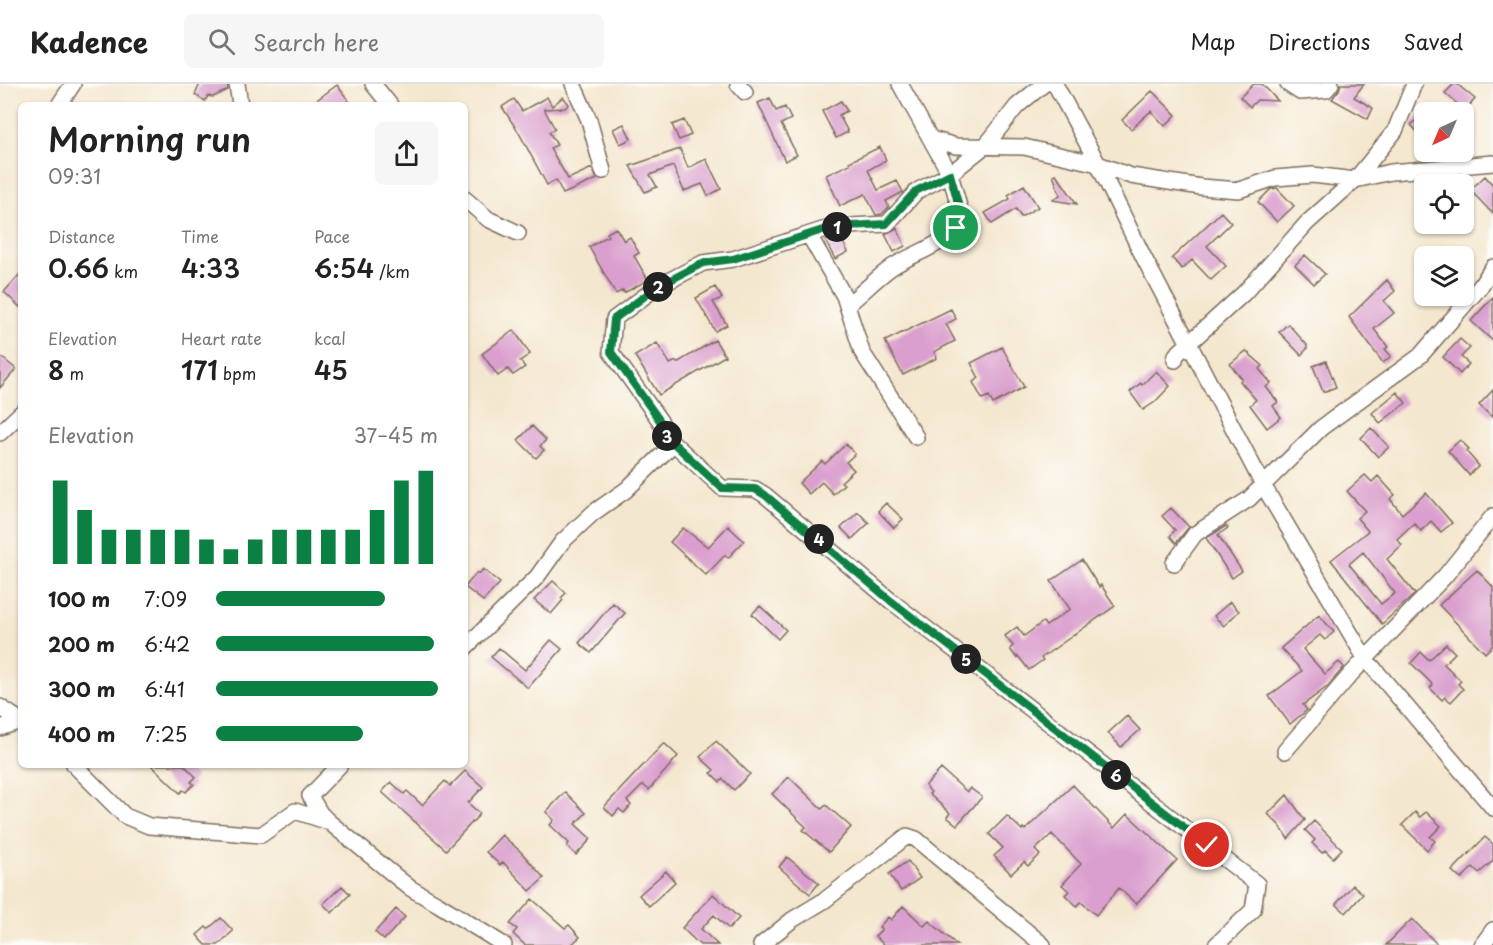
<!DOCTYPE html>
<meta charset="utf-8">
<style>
body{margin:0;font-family:"Playpen Sans",sans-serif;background:#f6f6f6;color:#222;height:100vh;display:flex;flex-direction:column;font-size:22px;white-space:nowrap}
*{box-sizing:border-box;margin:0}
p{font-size:20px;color:#767676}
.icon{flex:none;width:33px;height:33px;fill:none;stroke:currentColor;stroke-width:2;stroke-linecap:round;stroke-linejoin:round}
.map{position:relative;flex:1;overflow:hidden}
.drawer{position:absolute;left:18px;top:18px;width:450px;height:666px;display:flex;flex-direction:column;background:#fff;border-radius:9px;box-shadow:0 2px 4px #0004}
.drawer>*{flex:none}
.needle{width:39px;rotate:224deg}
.controls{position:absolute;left:1414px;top:18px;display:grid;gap:12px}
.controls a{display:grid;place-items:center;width:60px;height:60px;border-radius:9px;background:#fff;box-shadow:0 2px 4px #0004;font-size:30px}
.pin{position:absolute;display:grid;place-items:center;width:51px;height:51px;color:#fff;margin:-26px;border:3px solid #fff;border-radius:50%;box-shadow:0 2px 6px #0007}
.km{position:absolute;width:30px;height:30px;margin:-15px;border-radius:50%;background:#222;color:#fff;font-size:16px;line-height:30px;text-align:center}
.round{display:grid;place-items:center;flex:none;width:63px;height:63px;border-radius:9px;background:#f6f6f6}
.summary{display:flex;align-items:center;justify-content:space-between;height:102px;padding:0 30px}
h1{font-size:33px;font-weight:600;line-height:45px}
.metrics{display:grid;grid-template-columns:repeat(3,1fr);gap:9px;height:102px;padding:6px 30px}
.metrics div{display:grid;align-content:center}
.metrics b{font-size:26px;font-weight:600}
.metrics small{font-size:16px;font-weight:400}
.metrics p{font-size:16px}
.chart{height:168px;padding:12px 30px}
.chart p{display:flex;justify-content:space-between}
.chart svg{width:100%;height:108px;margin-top:6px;stroke:#0b8043;stroke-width:6}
ul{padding:0 30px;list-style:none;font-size:20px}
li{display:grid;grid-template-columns:96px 72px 1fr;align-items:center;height:45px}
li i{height:15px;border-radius:8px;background:#0b8043}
header{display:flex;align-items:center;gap:36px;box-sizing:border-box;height:84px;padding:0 30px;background:#fff;border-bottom:2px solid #e0e0e0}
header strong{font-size:28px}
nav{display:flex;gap:33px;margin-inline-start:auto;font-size:21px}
.search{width:420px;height:54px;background:#f6f6f6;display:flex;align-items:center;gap:15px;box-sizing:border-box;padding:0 21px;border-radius:9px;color:#767676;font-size:22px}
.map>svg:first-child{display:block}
</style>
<header>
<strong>Kadence</strong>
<div class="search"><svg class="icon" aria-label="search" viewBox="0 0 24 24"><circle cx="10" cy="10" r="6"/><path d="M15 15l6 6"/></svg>Search here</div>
<nav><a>Map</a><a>Directions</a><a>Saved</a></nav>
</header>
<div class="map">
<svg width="1493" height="861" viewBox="0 0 1493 861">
<rect width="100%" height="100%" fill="#fdfcf7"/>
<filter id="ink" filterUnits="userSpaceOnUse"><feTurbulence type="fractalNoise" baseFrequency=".0167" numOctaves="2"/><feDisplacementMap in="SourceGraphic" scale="12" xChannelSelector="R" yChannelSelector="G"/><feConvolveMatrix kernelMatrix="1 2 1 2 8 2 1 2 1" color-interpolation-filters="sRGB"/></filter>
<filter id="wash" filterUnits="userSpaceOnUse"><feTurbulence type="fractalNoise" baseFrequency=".008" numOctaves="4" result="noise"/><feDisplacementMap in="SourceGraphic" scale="24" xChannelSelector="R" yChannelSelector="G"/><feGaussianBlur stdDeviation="1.35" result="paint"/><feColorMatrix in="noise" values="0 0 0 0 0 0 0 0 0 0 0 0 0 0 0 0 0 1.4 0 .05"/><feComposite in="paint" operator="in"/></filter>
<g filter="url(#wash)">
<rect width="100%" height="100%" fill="#f4e7cf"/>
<g id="blocks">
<path fill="#da9fce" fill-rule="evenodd" d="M200,0H227L228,6L213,13L208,12L205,17L195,11Z
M1254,0H1262L1278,17L1257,16L1250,23L1240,13Z
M1341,0H1364L1354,13L1373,24L1368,35L1332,15L1339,6Z
M1454,0H1457L1475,15L1465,27L1445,9Z
M337,1L352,21H310Z
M1152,7L1176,31L1165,42L1151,27L1131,45L1122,36Z
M547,13L552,22L563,13L569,20L565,24L544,25L555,45L549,48L557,61L550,64L568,95L592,84L597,95L563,110L556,96L547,101L519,49L502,23L514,15L522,27Z
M770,14L776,27L785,23L791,35L781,40L797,71L785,77L758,19Z
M841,17L847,27L839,31L848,48L836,54L822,27Z
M1425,27V56L1411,41Z
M684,36L691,51L679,56L672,41Z
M624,40L631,55L620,60L613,45Z
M880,63L886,76L868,86L878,106L897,97L903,108L886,117L889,123L882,130L876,131L865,110L840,122L826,91L850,80L849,78Z
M680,65L688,84L706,75L721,105L708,112L702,100L684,107L673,82L650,91L657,103L645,108L630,82Z
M1056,90L1077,120L1053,116L1060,111L1053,91Z
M1485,92L1493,101V130L1470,106Z
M1024,101L1038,123L1021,133L1016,125L992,140L985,129L1010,115L1008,111Z
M1277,104L1294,122L1277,138L1258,118L1271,105Z
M1221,128L1231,139L1207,162L1226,182L1211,196L1192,176L1182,185L1172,174Z
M616,144L624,157L630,153L639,169L634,172L648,196L624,209L623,206L616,210L589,163L608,152L607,149Z
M897,144L905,162L894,168L885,150Z
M840,152L848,168L835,175L825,156Z
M1305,171L1325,190L1314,200L1295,181Z
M21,189V224L4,208Z
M1387,196L1395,207L1384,217L1394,229L1374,245L1388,263L1385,265L1391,272L1383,279L1349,233Z
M715,203L722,214L713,218L727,241L715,247L696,214Z
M1493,213V257L1471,237Z
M951,225L956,235L946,240L955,257L934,268L937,274L903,291L885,257Z
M1288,240L1307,261V265L1301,271L1279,248Z
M514,246L530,270L520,277L525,283L513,291L508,285L498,292L482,270Z
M1460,255L1470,264L1461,273L1469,280L1460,290L1443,273Z
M715,256L725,272L659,311L635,272L657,259L670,280L676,277L677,279Z
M1002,263L1024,303L993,320L989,312L982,315L973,298L979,294L971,279Z
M1246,267L1263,282L1259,285L1271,299L1266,303L1278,318L1273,322L1281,333L1267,344L1250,321L1256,316L1240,297L1242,295L1230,280Z
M0,272L16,285L0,304Z
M1326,277L1336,303L1323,308L1313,282Z
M1156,287L1170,302L1155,318L1143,326L1130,308L1141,299L1142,301Z
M1493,306V334L1479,321Z
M1397,308L1406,319L1380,339L1372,329Z
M532,342L546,356L540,362L544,366L536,374L518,356Z
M1371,344L1389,363L1378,373L1361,354Z
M1460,356L1469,365L1466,367L1479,382L1469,391L1448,367Z
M846,360L855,370L846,378L854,386L841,398L844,400L833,410L822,398L809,410L799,399L822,377L825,380Z
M1365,391L1372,398L1378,392L1395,411L1390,415L1402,430L1426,409L1452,439L1441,448L1431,437L1421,447L1414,439L1397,455L1402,461L1387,475L1415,510L1382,540L1331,476L1368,447L1357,434L1365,427L1347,407ZM1363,468L1395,509L1381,520L1349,480Z
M886,419L903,435L894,444L878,427Z
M1171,424L1189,443L1176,459L1170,452L1175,446L1162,432Z
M858,428L869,439L852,455L841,444Z
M728,442L744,457L728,474L725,471L706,491L670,458L683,444L708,463Z
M1226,442L1228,444L1218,451L1242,487L1232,494L1206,454Z
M1082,476L1099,503L1101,501L1115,522L1041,574L1043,576L1029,586L1018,572L1016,573L1010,565L1013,562L1005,552L1017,543L1024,552L1043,538L1046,542L1070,525L1051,497Z
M483,485L500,499L483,517L465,503L477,488L479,490Z
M1477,486L1493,503V561L1485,569L1439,521Z
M553,497L566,509L561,514L563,516L551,530L534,516Z
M1230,518L1239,527L1224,542L1214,532Z
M613,519L625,529L591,569L579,559Z
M760,522L786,546L778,555L752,530Z
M1319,531L1334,548L1325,556L1320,551L1303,565L1325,590L1339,578L1344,583L1327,603L1303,621L1307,626L1290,640L1269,612L1302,587L1281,564Z
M551,556L562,565L528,604L491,573L499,564L525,586Z
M1446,560L1455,569L1444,580L1461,597L1458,600L1463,605L1451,618L1445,613L1442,616L1430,604L1433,601L1411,579L1421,568L1429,576Z
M1127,632L1140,646L1121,663L1108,649Z
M716,657L750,690L734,706L723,695L720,698L711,689L714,686L700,673Z
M664,659L678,672L649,706L643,701L627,717L631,721L624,729L619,725L613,732L604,723Z
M151,681H184L196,693L191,698L194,700L186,708L183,706L180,709Z
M941,685L967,708L970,704L982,713L957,741L947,733L950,729L929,710L931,708L925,702Z
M465,687L483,703L468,719L480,730L446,766L382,708L391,698L404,710L407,707L422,721L445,697L450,702Z
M789,693L822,725L826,721L851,743L829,768L803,746L806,743L772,710Z
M1073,701L1114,744L1127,730L1177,776L1136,820L1119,804L1096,831L1081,818L1077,822L1065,811L1069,807L1062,801L1081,780L1052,750L1035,766L1040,771L1028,782L1024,778L1011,790L994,772L1003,764L989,750L1007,732L1022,746L1023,744L1025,746Z
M565,708L586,729L575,740L591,755L576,771L567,762L569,759L550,741L554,736L546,728Z
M1287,711L1305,736L1288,755L1280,742L1268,730Z
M1415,728L1420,733L1426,728L1441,742L1430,753L1435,757L1427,766L1402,741Z
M1314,737L1342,765L1333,774L1325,766L1322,769L1312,759L1315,756L1305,746Z
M502,751L521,768L544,794L530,807L503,778L500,781L486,768Z
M1485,753L1493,760V777L1479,789L1473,783L1461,795L1452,787Z
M787,773L819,799L810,810L779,783Z
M908,777L920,794L901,807L889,790Z
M666,787L675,798L649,822L639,811Z
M1353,801L1363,810L1346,829L1336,820Z
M342,802L350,810L332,829L323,820Z
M713,810L739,834L729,845L714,831L701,845L718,861H700L682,844Z
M532,815L565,844L569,841L580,853L571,861H525L513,850L517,845L510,840Z
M903,822L924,842L929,837L957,861H884L875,852L882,845L879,843L888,833L891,836Z
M396,825L405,833L384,856L375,848Z
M221,834L233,847L218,861H206L197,851L206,843L208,845Z
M1412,835L1438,861H1386Z"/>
</g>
</g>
<g filter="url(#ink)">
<use href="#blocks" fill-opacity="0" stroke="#7c6c5c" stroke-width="1.5"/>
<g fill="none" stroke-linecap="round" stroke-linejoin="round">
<defs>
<path id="street" d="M237,0L240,21
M373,0L390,21
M573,0L589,36L603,87
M738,0L745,8
M1055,0L1098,80L1144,174L1263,401L1365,574L1493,724
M1288,0L1300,8L1326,6L1331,0
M59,21L73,0
M931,55L956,62L1024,63L1098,80L1131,92L1201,103L1239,106L1275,94L1313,91L1355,96L1391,88L1493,79
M465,115L488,135L518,149
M809,151L844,212L862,268L916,353
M852,217C865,206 878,193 892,183C918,166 945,164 962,133L950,90L900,0
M1175,276L1176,271L1244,209L1307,139L1355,96L1395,47L1414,0
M0,349L21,329
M669,355L722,404L755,405L765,411L891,517L1257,800L1253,826L1216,861
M1174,479L1195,450L1249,415L1321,344L1420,272L1480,203L1493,183
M465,564L537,493L562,458L593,429L626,406L669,364V355L660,337L611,268L614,235L657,203L703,179L733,175L832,143L887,140L917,107L950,90L986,61L1017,22L1044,0
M0,623L21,637
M0,644L21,637
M1285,667L1351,590L1445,492L1493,432
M74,681L125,732L149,742L261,751L295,727L329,738L410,804L438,820L504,861
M329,738L320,729L310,712L340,681
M761,861L792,836L825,816L907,752L916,755L1043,861
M1482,861L1493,846"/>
</defs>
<use href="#street" stroke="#7c6c5c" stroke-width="18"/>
<use href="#street" stroke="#fff" stroke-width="15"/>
</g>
</g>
<g fill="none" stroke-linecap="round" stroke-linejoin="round" filter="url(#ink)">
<defs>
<path id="route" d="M956,144L962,133L950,90L916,107L886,140L832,143L733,175L703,179L657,203L614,235L611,268L660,337L669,355L722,404L755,405L765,411L891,517L1207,761"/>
</defs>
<use href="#route" stroke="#fff" stroke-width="12"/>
<use href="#route" stroke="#0b8043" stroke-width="8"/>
</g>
</svg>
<div class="controls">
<a><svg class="needle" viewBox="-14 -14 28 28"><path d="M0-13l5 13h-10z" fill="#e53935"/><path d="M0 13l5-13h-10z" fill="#767676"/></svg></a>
<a><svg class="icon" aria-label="locate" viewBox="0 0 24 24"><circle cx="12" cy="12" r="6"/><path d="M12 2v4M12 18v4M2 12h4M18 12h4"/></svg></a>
<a><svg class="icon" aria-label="layers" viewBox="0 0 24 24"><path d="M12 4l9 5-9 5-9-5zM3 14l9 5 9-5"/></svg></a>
</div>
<div class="pin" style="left:956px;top:144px;background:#1e9e55"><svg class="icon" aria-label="arrive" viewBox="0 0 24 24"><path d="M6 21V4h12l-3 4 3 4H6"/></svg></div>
<div class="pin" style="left:1207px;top:761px;background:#d93025"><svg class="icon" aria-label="check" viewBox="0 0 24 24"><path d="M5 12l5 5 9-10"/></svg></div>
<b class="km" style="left:837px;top:143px">1</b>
<b class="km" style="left:658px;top:203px">2</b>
<b class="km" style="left:667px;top:352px">3</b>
<b class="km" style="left:819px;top:455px">4</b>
<b class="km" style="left:966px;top:575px">5</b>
<b class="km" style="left:1116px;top:691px">6</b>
<section class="drawer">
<div class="summary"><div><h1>Morning run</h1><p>09:31</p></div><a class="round"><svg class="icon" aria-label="share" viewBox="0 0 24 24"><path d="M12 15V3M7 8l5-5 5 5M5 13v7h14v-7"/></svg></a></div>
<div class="metrics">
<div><p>Distance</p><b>0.66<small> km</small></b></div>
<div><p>Time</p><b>4:33</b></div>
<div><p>Pace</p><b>6:54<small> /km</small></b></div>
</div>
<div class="metrics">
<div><p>Elevation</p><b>8<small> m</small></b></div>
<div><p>Heart rate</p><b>171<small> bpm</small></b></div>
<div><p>kcal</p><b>45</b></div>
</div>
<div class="chart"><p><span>Elevation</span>37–45 m</p>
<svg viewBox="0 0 160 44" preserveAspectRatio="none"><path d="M5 44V10M15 44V22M25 44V30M35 44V30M45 44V30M55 44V30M65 44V34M75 44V38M85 44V34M95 44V30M105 44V30M115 44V30M125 44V30M135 44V22M145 44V10M155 44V6"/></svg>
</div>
<ul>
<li><b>100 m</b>7:09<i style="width:76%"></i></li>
<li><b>200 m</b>6:42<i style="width:98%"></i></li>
<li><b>300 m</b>6:41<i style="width:100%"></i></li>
<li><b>400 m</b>7:25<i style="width:66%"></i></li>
</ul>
</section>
</div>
